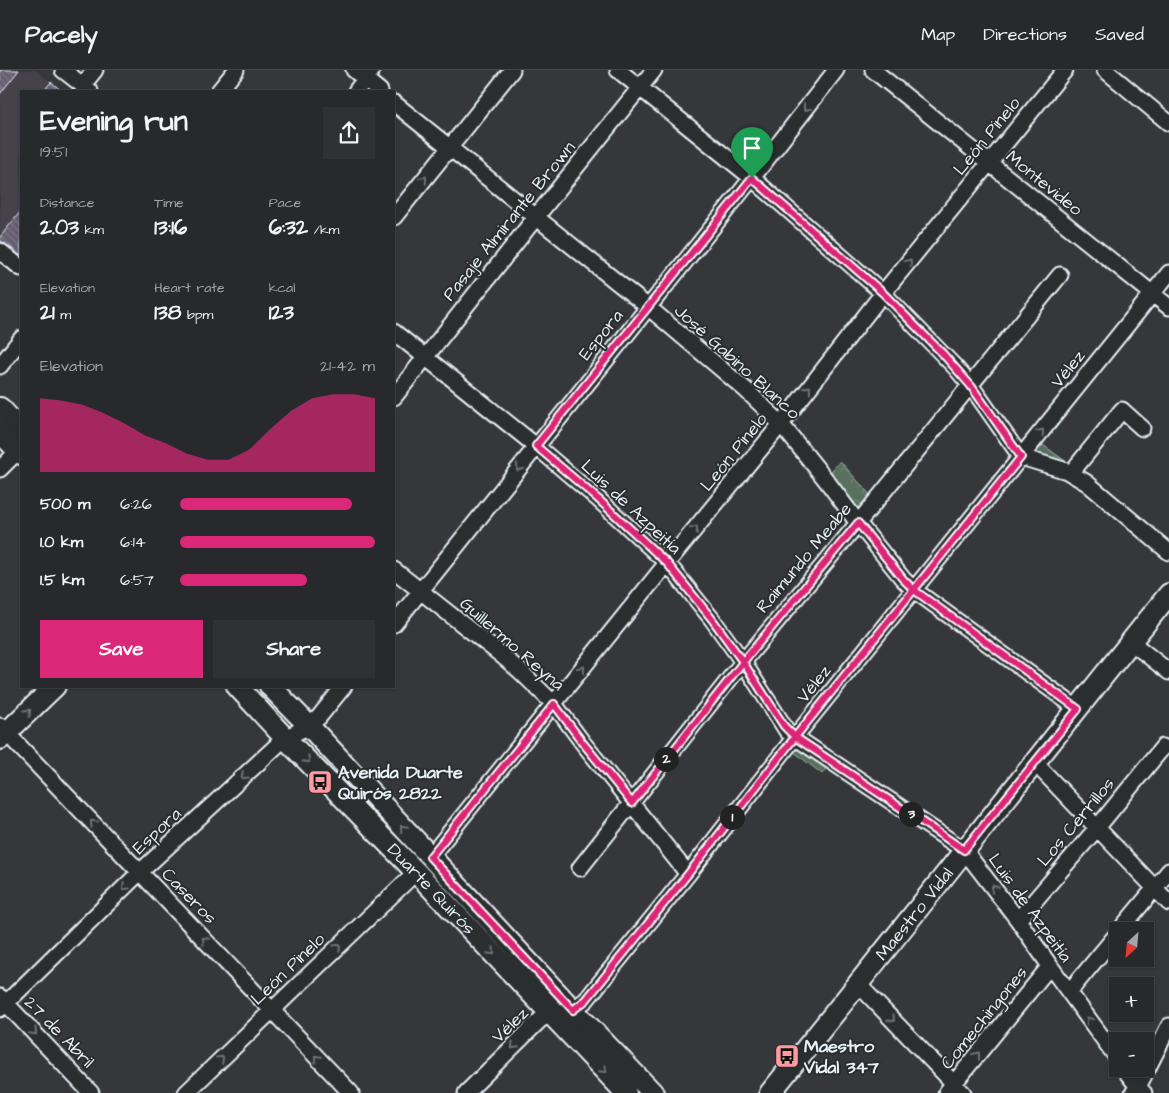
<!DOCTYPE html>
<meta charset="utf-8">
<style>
body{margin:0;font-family:"Architects Daughter",sans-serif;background:#303134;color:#f1f3f6;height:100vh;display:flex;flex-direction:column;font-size:19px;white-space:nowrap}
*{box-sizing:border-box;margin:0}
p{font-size:16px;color:#a5a6a9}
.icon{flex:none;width:28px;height:28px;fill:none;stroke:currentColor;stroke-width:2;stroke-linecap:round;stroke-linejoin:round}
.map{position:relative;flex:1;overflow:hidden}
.side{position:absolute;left:20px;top:20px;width:375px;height:598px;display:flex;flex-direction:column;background:#28292c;border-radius:0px;box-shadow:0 1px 4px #0004,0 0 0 1px #444548}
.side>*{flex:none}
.needle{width:32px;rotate:206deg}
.fabs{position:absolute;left:1109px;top:852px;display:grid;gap:10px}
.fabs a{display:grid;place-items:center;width:45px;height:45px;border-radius:0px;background:#28292c;box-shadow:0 1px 4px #0004,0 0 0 1px #444548;font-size:25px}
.pin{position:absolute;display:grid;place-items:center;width:42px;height:42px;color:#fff;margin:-51px -21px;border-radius:50% 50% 50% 0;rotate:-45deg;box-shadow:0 0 5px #0007}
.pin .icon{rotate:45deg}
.km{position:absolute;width:25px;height:25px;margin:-12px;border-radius:50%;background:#222;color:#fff;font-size:14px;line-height:25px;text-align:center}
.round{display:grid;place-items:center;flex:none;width:52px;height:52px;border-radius:0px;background:#303134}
.summary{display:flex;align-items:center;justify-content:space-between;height:85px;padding:0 20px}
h1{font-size:28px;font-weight:800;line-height:38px}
.figures{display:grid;grid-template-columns:repeat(3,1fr);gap:8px;height:85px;padding:5px 20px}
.figures div{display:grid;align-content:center}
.figures b{font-size:21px;font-weight:800}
.figures small{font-size:14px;font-weight:400}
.figures p{font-size:14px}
.chart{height:140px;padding:10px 20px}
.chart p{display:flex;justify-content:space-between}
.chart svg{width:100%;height:90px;margin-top:5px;fill:#db2777;opacity:.7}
.cta{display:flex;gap:10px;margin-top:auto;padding:10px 20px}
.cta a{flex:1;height:58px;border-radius:0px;background:#db2777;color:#fff;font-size:20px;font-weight:800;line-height:58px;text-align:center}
.cta a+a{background:#303134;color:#f1f3f6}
ul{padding:0 20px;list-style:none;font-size:16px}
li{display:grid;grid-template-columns:80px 60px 1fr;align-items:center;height:38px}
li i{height:12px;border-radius:6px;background:#db2777}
header{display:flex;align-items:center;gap:30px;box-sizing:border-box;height:70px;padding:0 25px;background:#28292c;border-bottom:1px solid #444548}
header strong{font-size:24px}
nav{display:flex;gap:28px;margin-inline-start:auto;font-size:18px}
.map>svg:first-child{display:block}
</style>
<header>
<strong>Pacely</strong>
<nav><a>Map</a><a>Directions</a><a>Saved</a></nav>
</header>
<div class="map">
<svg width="1169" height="1023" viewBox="0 0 1169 1023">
<defs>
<pattern id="park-crowns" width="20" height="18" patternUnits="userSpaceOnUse" patternTransform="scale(1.25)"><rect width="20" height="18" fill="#58715e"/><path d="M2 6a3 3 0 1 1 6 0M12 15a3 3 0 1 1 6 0" fill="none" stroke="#708676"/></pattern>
<pattern id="building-back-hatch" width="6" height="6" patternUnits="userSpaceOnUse" patternTransform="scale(1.25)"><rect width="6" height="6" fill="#665f6f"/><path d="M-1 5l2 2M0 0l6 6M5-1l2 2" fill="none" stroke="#7c7684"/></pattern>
</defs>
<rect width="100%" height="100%" fill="#36373b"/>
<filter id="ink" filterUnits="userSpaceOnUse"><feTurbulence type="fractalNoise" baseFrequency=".02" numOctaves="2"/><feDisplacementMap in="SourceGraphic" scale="10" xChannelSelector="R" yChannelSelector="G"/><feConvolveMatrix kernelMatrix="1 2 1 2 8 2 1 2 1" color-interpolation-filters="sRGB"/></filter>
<g filter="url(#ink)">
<path fill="#44434b" d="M0,0H35L62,21H21V187L0,170Z"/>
<path fill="url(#park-crowns)" stroke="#a0b1ab" d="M1039,372L1072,396L1028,385Z
M840,391L871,426L858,441L827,406Z
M802,673L831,693L822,704L794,682Z"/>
<path fill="url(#building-back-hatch)" stroke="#e8f1f8" d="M0,0H19L0,24Z
M51,12L62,21H44Z
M21,141V187L0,170V167Z"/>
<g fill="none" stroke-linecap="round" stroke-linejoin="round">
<defs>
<path id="minor" d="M63,0L90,21
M354,0L380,21
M618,0L752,108L883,223L955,297L971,316L1021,387L1067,401L1087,413L1169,482
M873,0L1169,237
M1105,0L1169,53
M82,16L95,0
M219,21L236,0
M356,21L372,0
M394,33L648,237L746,320L781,354L826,410L858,453L903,509L914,520L1078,639
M394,147L512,0
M0,181L21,198
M394,262L536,376L598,429L667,493L712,549L743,592L787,661L795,667L964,780L1018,850L1050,896L1118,989
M0,296L21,269
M394,327L536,147L654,0
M0,399L18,381
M1071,403L1122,340L1142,358
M394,500L500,584L520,601L554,634L583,673L688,804
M394,554L752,108L836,0
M1131,572L1169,602
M0,656L351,1023
M1035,693L1169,833
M430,787L667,493L781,354L883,223L1065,0
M580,798L743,592L858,453L1060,205
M1018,850L1097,758L1163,677
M1119,861L1169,801
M858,914L963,1023
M1069,922L1118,863
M0,927L91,1023
M0,939L140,802L285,668L309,656L319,647L344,616
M1124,999L1138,1017L1144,1023
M186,1023L416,802
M466,1023L540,950L551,944L573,940L586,930L688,804L795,667L1169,203
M946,1023L1050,896
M1133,1023L1138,1017L1169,956"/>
<g id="major">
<path d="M0,338L21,360"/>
<path d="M0,362L21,384"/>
<path id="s1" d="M237,616L285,668L416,802L626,1023"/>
<path d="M270,616L309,656L573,940L653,1023"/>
<path d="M0,669L55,616"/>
<path id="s2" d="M770,1023C904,858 1036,690 1169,524"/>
</g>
</defs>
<use href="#minor" stroke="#e8f1f8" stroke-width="19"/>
<use href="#major" stroke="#e8f1f8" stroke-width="24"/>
<use href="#minor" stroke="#2a2d2e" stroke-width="15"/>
<use href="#major" stroke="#2a2d2e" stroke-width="20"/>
</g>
<defs><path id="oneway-chevron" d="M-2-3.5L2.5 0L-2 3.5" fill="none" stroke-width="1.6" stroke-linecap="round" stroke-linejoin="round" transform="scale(1.25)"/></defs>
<g stroke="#6c7275">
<use href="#oneway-chevron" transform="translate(806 38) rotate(128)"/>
<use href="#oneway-chevron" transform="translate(424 109) rotate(-51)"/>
<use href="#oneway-chevron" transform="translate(909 192) rotate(-51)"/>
<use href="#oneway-chevron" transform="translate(808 319) rotate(-52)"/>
<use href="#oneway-chevron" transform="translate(1041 362) rotate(-51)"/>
<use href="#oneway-chevron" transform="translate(519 398) rotate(129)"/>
<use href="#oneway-chevron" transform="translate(695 459) rotate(-51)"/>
<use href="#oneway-chevron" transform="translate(582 599) rotate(-51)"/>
<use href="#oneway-chevron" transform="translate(28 642) rotate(-44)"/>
<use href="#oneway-chevron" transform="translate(307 690) rotate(46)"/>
<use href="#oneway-chevron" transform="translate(244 706) rotate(137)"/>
<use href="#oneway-chevron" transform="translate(93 753) rotate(-134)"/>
<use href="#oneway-chevron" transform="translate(403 758) rotate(-133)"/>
<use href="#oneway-chevron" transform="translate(125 817) rotate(136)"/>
<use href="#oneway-chevron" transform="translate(994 818) rotate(-127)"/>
<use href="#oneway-chevron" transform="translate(205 870) rotate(-134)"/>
<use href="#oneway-chevron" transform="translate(338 877) rotate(-44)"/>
<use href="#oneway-chevron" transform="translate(492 882) rotate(47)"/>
<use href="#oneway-chevron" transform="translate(892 949) rotate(46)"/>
<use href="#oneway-chevron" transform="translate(1089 950) rotate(-126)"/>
<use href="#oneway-chevron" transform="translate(34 962) rotate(46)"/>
<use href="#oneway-chevron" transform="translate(514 976) rotate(135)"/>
<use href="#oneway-chevron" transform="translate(977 985) rotate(-51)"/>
<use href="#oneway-chevron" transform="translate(317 988) rotate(-134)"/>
<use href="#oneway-chevron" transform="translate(221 989) rotate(-44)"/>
<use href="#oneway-chevron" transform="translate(604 1000) rotate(46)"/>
</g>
</g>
<g fill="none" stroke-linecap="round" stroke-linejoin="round" filter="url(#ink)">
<defs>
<path id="route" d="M752,108L536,376L598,429L667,493L712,549L743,592L784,656L795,667L688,804L586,930L573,940L430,787L554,634L583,673L632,733L743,592L858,453L903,509L914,520L1078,639L964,780L795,667L1021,387L971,316L943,284L883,223L752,108"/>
</defs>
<use href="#route" stroke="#fff" stroke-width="10"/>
<use href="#route" stroke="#db2777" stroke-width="6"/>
</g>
<defs>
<symbol id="bus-square" viewBox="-11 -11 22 22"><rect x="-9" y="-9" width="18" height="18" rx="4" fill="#ff9aa2" stroke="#2a2d2e"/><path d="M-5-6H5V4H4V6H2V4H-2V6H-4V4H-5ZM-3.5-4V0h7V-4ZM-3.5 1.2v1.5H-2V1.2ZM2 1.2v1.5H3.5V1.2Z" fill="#111"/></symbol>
</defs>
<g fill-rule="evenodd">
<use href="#bus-square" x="306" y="698" width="28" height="28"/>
<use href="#bus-square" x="773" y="972" width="28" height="28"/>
</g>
<g text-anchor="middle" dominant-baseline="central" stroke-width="4" stroke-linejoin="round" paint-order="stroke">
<g font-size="18" fill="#e8f1f8" stroke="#2a2d2e">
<text transform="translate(987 66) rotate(-51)">León Pinelo</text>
<text transform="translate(1044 113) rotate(39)">Montevideo</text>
<text transform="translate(509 151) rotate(-51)">Pasaje Almirante Brown</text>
<text transform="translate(601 265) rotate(-51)">Espora</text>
<text transform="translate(737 292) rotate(42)">José Gabino Blanco</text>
<text transform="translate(1068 299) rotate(-51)">Vélez</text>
<text transform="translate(734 382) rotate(-51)">León Pinelo</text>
<text transform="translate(631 437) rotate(43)">Luis de Azpeitía</text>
<text transform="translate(804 488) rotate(-50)">Raimundo Meabe</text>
<text transform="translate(512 574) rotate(41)">Guillermo Reyna</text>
<text transform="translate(814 614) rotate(-51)">Vélez</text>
<text transform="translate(1076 752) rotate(-50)">Los Cerrillos</text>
<text transform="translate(157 761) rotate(-43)">Espora</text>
<text stroke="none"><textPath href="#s1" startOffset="281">Duarte Quirós</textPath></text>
<text transform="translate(189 826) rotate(46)">Caseros</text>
<text transform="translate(1030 838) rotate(54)">Luis de Azpeitía</text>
<text stroke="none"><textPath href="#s2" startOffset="230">Maestro Vidal</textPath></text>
<text transform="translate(288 899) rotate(-44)">León Pinelo</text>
<text transform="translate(984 948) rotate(-51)">Comechingones</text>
<text transform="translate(510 955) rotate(-44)">Vélez</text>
<text transform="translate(59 962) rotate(46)">27 de Abril</text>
</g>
<g font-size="18" font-weight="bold" fill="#e8f1f8" stroke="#2a2d2e" text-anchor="start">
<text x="338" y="702">Avenida Duarte<tspan x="338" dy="21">Quirós 2822</tspan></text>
<text x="804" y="976">Maestro<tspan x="804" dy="21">Vidal 347</tspan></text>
</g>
</g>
</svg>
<div class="fabs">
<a><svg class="needle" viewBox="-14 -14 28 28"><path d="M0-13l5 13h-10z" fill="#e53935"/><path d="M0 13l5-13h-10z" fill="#a5a6a9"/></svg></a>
<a>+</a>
<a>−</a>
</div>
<div class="pin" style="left:752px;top:108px;background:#1e9e55"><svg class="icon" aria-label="arrive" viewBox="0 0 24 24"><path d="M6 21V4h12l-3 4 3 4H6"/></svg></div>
<b class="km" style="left:732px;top:747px">1</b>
<b class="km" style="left:666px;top:689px">2</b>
<b class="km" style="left:911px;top:744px">3</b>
<section class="side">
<div class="summary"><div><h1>Evening run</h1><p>19:51</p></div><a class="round"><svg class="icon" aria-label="share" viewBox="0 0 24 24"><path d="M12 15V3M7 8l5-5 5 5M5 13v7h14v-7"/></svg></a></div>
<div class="figures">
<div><p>Distance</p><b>2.03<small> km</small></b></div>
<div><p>Time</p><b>13:16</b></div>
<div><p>Pace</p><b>6:32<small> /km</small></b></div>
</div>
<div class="figures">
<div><p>Elevation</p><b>21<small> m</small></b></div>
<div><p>Heart rate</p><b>138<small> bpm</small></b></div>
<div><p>kcal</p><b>123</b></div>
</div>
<div class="chart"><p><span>Elevation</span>21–42 m</p>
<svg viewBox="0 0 160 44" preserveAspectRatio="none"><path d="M0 44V8L10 9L20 11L30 15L40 20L50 26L60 30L70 35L80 38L90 38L100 33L110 23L120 14L130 8L140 6L150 6L160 8V44z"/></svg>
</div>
<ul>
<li><b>500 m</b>6:26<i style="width:88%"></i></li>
<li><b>1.0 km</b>6:14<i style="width:100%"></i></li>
<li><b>1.5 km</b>6:57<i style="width:65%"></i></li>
</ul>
<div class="cta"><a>Save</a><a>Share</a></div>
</section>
</div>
